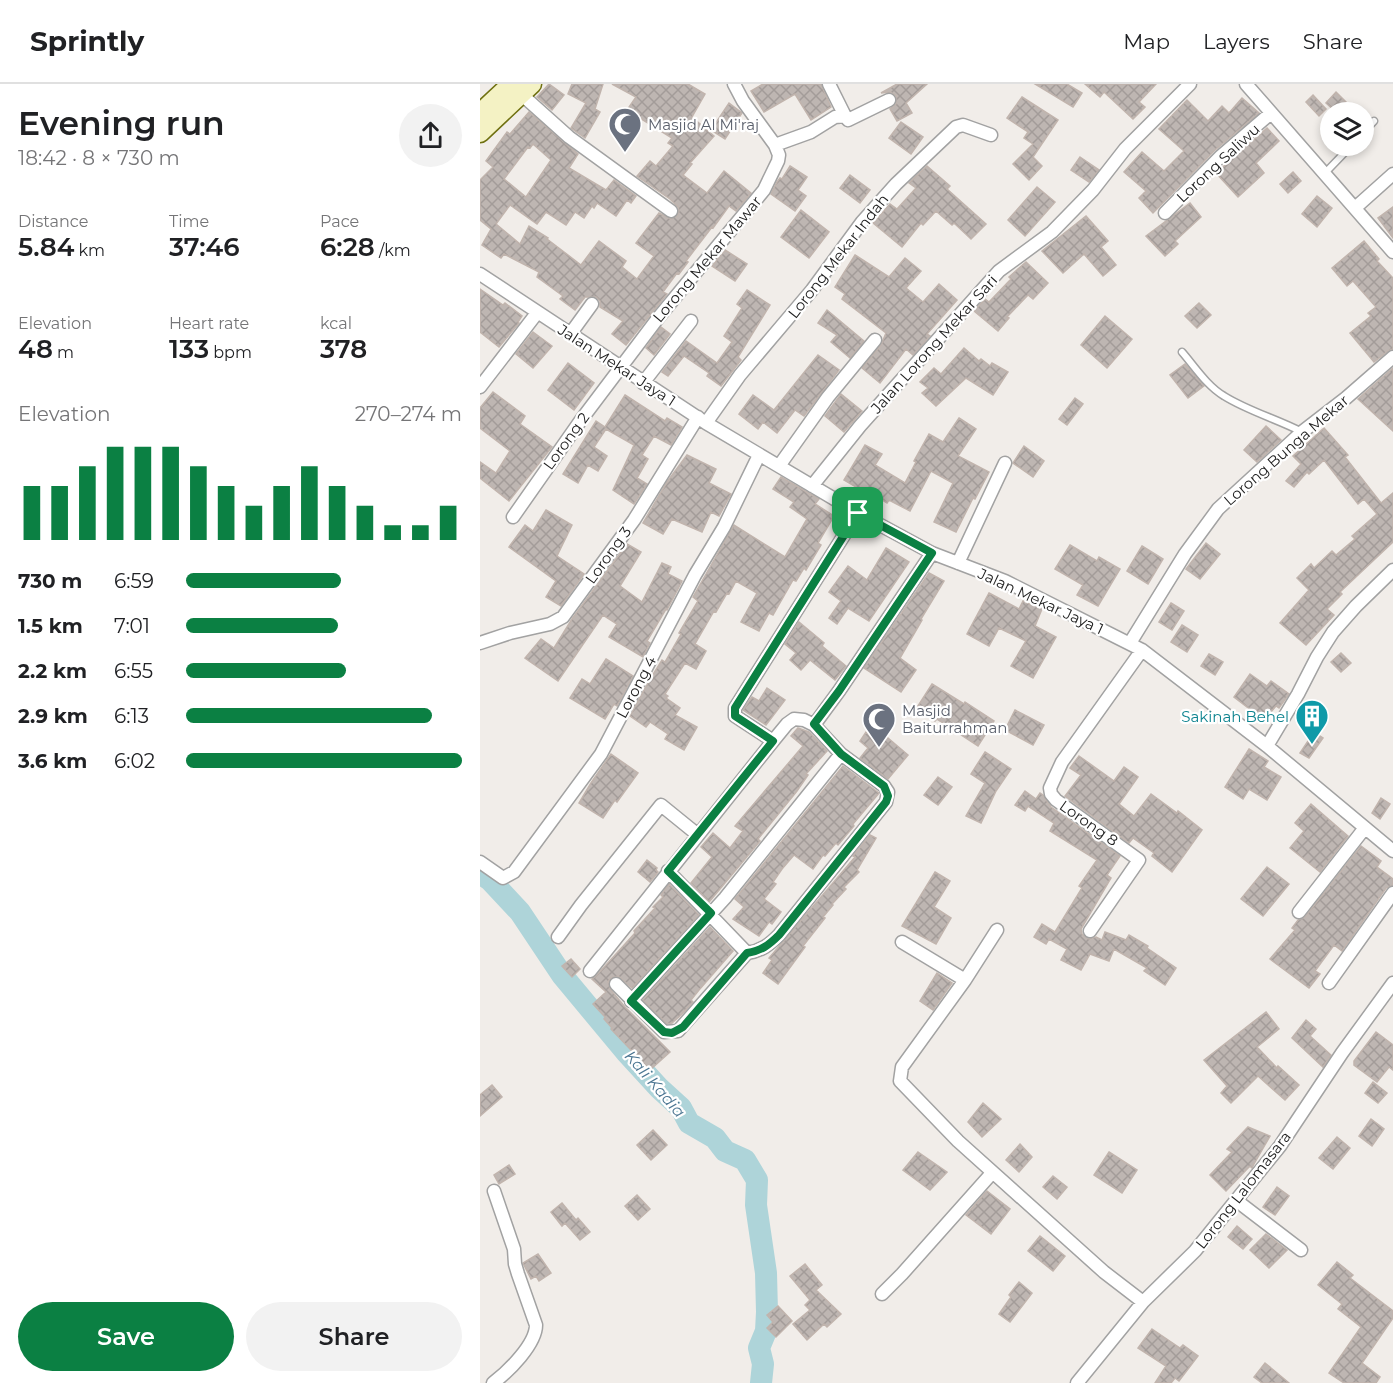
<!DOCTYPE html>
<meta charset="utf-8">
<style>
body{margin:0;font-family:Montserrat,sans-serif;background:#f2f2f2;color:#202124;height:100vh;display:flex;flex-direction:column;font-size:22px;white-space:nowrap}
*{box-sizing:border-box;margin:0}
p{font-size:20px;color:#757577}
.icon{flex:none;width:33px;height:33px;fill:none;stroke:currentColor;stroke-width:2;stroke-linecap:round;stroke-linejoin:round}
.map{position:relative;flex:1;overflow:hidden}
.sheet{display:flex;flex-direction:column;background:#fff;width:480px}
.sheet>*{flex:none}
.fabs{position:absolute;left:840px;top:18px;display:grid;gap:12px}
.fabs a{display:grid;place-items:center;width:54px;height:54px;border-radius:50%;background:#fff;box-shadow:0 3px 9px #0003;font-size:30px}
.pin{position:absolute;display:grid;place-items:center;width:51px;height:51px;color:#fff;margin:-26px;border-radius:12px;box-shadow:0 3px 9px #0006}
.round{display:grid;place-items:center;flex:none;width:63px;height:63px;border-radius:32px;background:#f2f2f2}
.overview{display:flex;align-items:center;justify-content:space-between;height:102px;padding:0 18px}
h1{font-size:33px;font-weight:600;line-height:45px}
.stats{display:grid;grid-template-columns:repeat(3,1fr);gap:9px;height:102px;padding:6px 18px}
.stats div{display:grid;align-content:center}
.stats b{font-size:26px;font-weight:600}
.stats small{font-size:16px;font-weight:400}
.stats p{font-size:16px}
.chart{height:168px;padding:12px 18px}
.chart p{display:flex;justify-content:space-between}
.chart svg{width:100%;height:108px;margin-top:6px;stroke:#0b8043;stroke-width:6}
.cta{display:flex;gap:12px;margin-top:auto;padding:12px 18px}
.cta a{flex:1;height:69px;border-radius:36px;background:#0b8043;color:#fff;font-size:24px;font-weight:600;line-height:69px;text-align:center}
.cta a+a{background:#f2f2f2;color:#202124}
ul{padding:0 18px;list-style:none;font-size:20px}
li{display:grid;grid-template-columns:96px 72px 1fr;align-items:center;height:45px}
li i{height:15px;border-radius:8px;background:#0b8043}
header{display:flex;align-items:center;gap:36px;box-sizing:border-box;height:84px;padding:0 30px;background:#fff;border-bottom:2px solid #e0e0e0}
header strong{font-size:28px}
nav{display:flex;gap:33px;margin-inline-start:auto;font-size:21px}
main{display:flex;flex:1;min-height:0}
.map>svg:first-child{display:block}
</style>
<header>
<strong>Sprintly</strong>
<nav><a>Map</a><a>Layers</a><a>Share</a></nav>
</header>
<main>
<section class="sheet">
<div class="overview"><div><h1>Evening run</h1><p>18:42 · 8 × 730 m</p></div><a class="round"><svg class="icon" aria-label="share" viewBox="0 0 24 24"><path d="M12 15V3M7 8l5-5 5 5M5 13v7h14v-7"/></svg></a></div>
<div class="stats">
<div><p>Distance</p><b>5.84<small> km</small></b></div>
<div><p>Time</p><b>37:46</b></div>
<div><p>Pace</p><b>6:28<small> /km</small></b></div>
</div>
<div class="stats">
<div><p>Elevation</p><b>48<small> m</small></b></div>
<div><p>Heart rate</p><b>133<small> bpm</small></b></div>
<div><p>kcal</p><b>378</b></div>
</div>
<div class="chart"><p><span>Elevation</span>270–274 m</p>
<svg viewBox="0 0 160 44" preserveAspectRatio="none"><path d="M5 44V22M15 44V22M25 44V14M35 44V6M45 44V6M55 44V6M65 44V14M75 44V22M85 44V30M95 44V22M105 44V14M115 44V22M125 44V30M135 44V38M145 44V38M155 44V30"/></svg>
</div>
<ul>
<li><b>730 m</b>6:59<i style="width:56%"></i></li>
<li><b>1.5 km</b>7:01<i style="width:55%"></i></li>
<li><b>2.2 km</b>6:55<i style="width:58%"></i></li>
<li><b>2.9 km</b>6:13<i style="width:89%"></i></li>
<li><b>3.6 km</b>6:02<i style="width:100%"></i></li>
</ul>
<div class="cta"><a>Save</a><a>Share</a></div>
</section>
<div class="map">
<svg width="913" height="1299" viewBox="0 0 913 1299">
<defs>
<pattern id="building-cross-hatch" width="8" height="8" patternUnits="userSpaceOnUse" patternTransform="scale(1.5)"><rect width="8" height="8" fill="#beb6b2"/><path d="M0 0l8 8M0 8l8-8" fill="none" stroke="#a39c99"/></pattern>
</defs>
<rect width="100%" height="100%" fill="#f1ede9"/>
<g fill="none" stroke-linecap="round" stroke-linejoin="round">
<path stroke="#aed4d9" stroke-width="22" d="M0,789L10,796L40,828L82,891L146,968L179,1004L201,1024L209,1039L235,1054L245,1067L265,1076L277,1096L276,1121L286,1189L287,1228L286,1247L279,1264L283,1280L281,1299"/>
</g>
<path fill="url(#building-cross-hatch)" stroke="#c1b4ad" stroke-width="1.5" fill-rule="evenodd" d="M69,0L84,11L72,26L57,13Z
M92,0H123L115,25L120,28L105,54L91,44L106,19L88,10Z
M132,0H208L225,10L212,33L234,52L210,79L212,80L203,91L227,109L244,87L271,109L256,127L249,122L233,144L232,143L206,177L208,178L199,190L197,189L183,208L187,210L146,261L132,250L143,237L120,223V217L116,213H105L95,226L80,215L83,212L57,193L59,188L24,170L21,174L2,161L11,145L0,136V96L13,83L6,77L27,48L30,50L49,28L98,70L89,84L126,106L134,96L156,112L151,119L147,116L136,132L117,119L114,124L112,122L104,134L95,128L86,141L66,128L57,140L30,121L16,140L40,160L49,142L68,154L67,155L101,181L119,157L146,177L142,183L157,195L174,172L156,159L179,129L191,135L197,132L199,127L198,123L190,115L157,92L170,77L176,82L193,62L188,59L192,54L147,26L156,13ZM53,60L71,76L46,113L24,95L48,63L50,64Z
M283,0H341L351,23L331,36L315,10L284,28L271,7Z
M417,0H447L426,19L432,29L417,37L410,25L416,20V12L410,8L401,9Z
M555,0H587L602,9L593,23Z
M605,0H676L659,18L665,23L653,35L624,8L620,13Z
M856,8L868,20L860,28H856L846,19Z
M833,11L846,25L839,32L826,18Z
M542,13L578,36L553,73L562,82L549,96L533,80L553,60L544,54L548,48L527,34Z
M762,14L779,29L735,66L673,129L659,114L666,107L644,88L662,68L684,87L704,67L679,45L707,16L728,37L742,22L749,29Z
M249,19L262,29L245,55L231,46Z
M421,38L443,53L431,70L409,54Z
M787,44L799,57L776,79L784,89L758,113L736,89Z
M600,73L619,86L609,98L591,86Z
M310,82L327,93L318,106L326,112L315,127L291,110L297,98L300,94L302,95Z
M447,82L470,102L467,105L506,140L491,155L474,139L472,141L456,127L443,141L441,139L422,163L393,139L410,120L417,125L436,104L429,99Z
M813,88L821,97L808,109L800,100Z
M370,91L390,106L380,119L360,104Z
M557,103L575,118L545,152L528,136Z
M837,112L852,124L837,143L822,130Z
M710,119L721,133L695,157L698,160L685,172L666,152Z
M913,123V154L898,134Z
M321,126L349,148L329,174L301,153Z
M606,132L628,157L621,163L636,181L623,192L604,170L583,189L562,167Z
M884,157L899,175L897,177L913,194V265L908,267L894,278L870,249L891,232L888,229L896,223L873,197L867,202L852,184Z
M245,166L267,180L255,197L232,182Z
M375,171L409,193L425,174L441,187L426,204L443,218L459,200L477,216L447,250L450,252L433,271L426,265L400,299L382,284L401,261L406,249L362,215L365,210L355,203Z
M546,178L568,199L553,215L548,211L527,233L529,234L518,247L494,227L505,215L509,218L531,195L529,193Z
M0,205L23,221L25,219L42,232L38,238L39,239L19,263L0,248Z
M267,206L290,221L258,273L261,276L241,302L227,292L229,289L204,272L188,292L182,288L206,257L237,279L252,258L244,252L262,224L257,220Z
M719,219L731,231L717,244L705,232Z
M347,226L384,257L370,274L351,258L357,251L338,239Z
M625,232L652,255L627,284L601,261Z
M181,243L190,250L174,271L166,264Z
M53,248L72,262L53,284L36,270Z
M484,264L499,277L501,275L510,282L512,279L528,288L513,311L486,294L456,322L442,309L448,304L440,298L454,284L461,290Z
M338,271L359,286L324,332L315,326L297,349L283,338L278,345L259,330L273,311L294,326Z
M88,279L114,299L94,326L68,306Z
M705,280L724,302L708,314L690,291Z
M913,284V347L878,315Z
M13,308L45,332L40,340L72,363L29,417L0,394V378L16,389L30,367L0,344V324Z
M361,310L382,327L364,348L345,332Z
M145,311L185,337L187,334L202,343L191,361L174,352L162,371L168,375L157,394L167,400L154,420L133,406L154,361L126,345L114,363L127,372L118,387L108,381L98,399L83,390L116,337L125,343Z
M595,314L603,320L587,341L579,335Z
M479,334L496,345L478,372L509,388L495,415L493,414L476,448L454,438L473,399L451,387L430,427L409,416L407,419L382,403L381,406L364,396L385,361L402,370L395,381L425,399L436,378L434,377L449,350L463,358Z
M786,342L801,356L777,378L764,366Z
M844,344L868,371L865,373L901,419L913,409V458L860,508L862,510L847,525L854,531L826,561L800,539L829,506L817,494L831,480L834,484L852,467L856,471L875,455L872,452L897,430L884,415L878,420L844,376L829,390L827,388L814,403L806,397L821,380L813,372Z
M544,362L564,377L553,393L533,379Z
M207,371L236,385L229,399L251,410L239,432L231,428L222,448L192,435L183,450L163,439L187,398Z
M301,393L339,415L335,420L354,432L338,459L341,461L326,486L324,484L316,497L313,496L293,531L289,529L279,547L261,538L277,509L256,497L249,510L247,509L236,528L234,527L215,560L226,567L216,585L205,579L185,610L188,612L186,614L200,624L195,631L217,643L204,666L185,655L188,650L170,638L166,643L150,632L169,597L182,576L185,578L201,550L199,549L218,517L213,513L254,441L305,473L327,435L310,423L314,418L293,405Z
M66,426L92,441L77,472L104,490L81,522L66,513L76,497L29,463L45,441L53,447Z
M726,459L740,470L720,495L706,485Z
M147,460L161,468L140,502L162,518L182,479L191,483L188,490L202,497L187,526L186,525L167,557L170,559L163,573L129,553L137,540L123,531L78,597L45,574L61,555L74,564L92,535Z
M590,461L617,477L619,473L640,485L618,522L597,511L603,501L575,485Z
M662,462L683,475L668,500L647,487Z
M406,464L429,478L389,537L368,524L357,540L349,534L361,517L349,508L368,482L387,496Z
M449,489L464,497L441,535L442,536L420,574L436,586L421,608L384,584Z
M509,509L539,525L543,517L562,525L555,542L576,553L553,594L531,582L546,557L519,544L509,562L487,550Z
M691,519L704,527L692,546L679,538Z
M319,538L344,559L342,562L366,582L355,596L330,576L321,586L310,576L316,569L305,560Z
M702,541L718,551L707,568L691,558Z
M861,569L871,579L861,588L851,578Z
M729,570L743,578L735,591L721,582Z
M126,575L153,592L137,622L134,620L125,635L90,614L102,595L110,600Z
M770,590L787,602L791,597L809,610L799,624L796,622L784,636L754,613Z
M452,600L484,620L485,618L514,637L498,662L457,635L455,637L436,625Z
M287,604L305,616L286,641L263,626L272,613L279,617Z
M535,626L564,641L553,661L525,646Z
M318,644L329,648L347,667L326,690L328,691L317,707L278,755L280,757L229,818L211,799L232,773L221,763L233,749L250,764L263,747L255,742L323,662L311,652Z
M386,648L396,655L401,648L428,671L408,695L380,674L388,664L380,657Z
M834,648L843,654L829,674L820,669Z
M769,665L788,677L784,683L801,693L787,716L769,705L763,715L745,703Z
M505,668L531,685L516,707L501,739L486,732L505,699L491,690Z
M131,670L158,689L137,718L135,716L123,734L99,719L111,699Z
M599,672L634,697L644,683L658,693L639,720L654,732L671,710L697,729L698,727L722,746L692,788L672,772L674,769L653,754L649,759L585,712L601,691L590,684Z
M363,682L399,709L373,740L374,742L358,761L356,759L345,772L343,771L333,785L314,771L302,785L293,798L296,800L284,815L301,828L292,840L289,838L279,852L253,835L264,823L255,815Z
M458,693L472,703L458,721L444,711Z
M545,707L556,715L560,709L563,711L571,723L640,772L627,791L631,794L601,845L602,850L609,855L616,853L622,856L625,848L646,856L649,851L668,862L667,864L696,884L685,901L664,887L667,884L634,865L629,877L610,870L601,886L581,876L587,865L569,855L566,860L554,853L562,840L575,848L602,804L599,802L617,776L570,747L574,739L548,722L545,727L535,721Z
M901,714L910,720L900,735L892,729Z
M831,720L868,752L840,788L810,764L824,747L815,739Z
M390,751L396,754L377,786L379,788L364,803L366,805L352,820L353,821L343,833L345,834L323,862L325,863L298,900L283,889L292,876L289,874L375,773L373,772Z
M881,762L901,777L897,783L913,795V801L906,804L862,867L854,861L835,887L840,890L829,904L790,875L815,846L812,844L818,836L825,833Z
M167,776L177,784L176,786L178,788L170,798L158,788Z
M787,783L809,800L783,832L761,815Z
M455,788L470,797L454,823L471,834L456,860L422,842Z
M189,800L219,831L152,904L138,892L131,894L128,898L130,905L145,923L190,968L170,986L131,945L132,944L124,935L125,933L113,920L126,908L112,895L116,892L155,849L154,847L175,824L173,823L183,813L181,811Z
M230,843L253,867L219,906L211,916L213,918L202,930L192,939L187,940L163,916Z
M91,875L100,885L92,893L82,882Z
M457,889L472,899L453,926L440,917Z
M786,928L799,945L777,963L797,984L798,982L819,1001L805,1016L778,992L751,1019L741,1009L747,1002L724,976Z
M826,936L836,945L830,952L851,971L843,983L812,954Z
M896,948L913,961V986L909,983L897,998L874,981V977Z
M893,998L907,1009L898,1019L885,1009Z
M12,1001L22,1013L0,1032V1011Z
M503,1019L521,1035L502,1053L488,1038Z
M891,1035L904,1045L892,1062L879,1052Z
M768,1043L790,1052L774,1080L772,1084L770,1082L746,1107L730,1091L752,1068L747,1065Z
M173,1046L187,1061L171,1076L157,1061Z
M857,1053L870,1064L853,1085L839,1074Z
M540,1060L552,1073L539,1088L526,1076Z
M438,1068L467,1088L450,1106L423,1086Z
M629,1068L657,1086L642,1109L614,1091Z
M29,1081L35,1090L19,1100L14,1091Z
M573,1092L587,1103L577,1115L563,1103Z
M797,1103L809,1112L795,1131L783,1123Z
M507,1107L530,1125L511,1150L486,1131Z
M157,1111L170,1125L158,1136L145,1122Z
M82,1119L96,1136L98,1134L110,1148L100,1156L85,1139L82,1142L71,1128Z
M757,1142L772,1155L763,1165L748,1153Z
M786,1150L807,1166L789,1184L770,1166Z
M560,1152L585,1172L573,1187L548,1167Z
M58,1170L71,1189L59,1197L56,1192L51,1195L43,1179Z
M857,1178L873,1191L870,1194L913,1227V1234L882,1279L900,1293L896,1299H864L849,1289L881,1243L858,1225L862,1220L838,1201Z
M325,1180L342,1201L336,1206L361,1230L347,1243L344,1240L327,1256L313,1240L330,1226L325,1221L330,1216L310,1192Z
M539,1198L552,1209L530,1238L519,1230L531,1213L529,1211Z
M298,1222L312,1237L296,1253L287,1244L293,1238L287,1231Z
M672,1245L700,1264L703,1261L718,1272L699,1297L695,1294L691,1299H675L686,1282L658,1264Z
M785,1279L809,1299H782L774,1293Z"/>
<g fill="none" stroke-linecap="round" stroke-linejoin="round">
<defs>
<path id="lane" d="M884,48L894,37
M845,89L871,62
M702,268C715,283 727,302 744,312C768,327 797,335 822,348"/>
<path id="street" d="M254,0L263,17L295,61L331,48L355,33L365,32L368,36L409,16
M349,0L365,32
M766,0L913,168
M41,10L89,53L191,127
M875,124L913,90
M685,129L741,72L791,29
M0,190L226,339L378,429L452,469L525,497L662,566L787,662L913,767
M91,249L112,220
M163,299L211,237
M0,303L57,229
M226,339L260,291L332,206L382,138L416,100L476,43L483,41L511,51
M299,382L348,313L395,256
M332,402L380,342L519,187L572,148L613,106L645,65L710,0
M33,433L101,336L178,234L284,106L298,77L299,71L295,61
M478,479L525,379
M0,559L30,549L70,540L83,533L154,436L218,333
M650,559L705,470L738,425L822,348L866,314L913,273
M334,641L359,607L452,469
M293,657L255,632V624L378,429
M787,662L818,610L837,573L853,548L876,522L913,486
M0,778L23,794L34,788L121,670L215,491L244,443L279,371
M188,787L267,869
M819,828L884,745
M517,846L485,896L422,983L420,997L478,1057L624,1188L663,1218
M610,847L659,776L576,716L571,710L570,704L582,678L662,566
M78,853L101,821L181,721L218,751
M422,858L485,896
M110,887L293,657L307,640L314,635L324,636L334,641L361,670L404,702L408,708L406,718L299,851C289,861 281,867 267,869L198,947L184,948L136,900
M849,899L913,809
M151,917L245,814L361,670
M757,1117L821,1166
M402,1210L422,1190L512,1089
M13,1299C29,1287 56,1260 56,1241L38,1190L35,1180L34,1165L14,1107
M597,1299L663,1218L715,1167L800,1062L862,969L913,899"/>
<path id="secondary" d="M0,29L31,0
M0,49L52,0"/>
</defs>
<use href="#lane" stroke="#a2a2a2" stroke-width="9"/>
<use href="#street" stroke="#a2a2a2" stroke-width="15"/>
<use href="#secondary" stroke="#6f7010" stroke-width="21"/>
<use href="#lane" stroke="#fff" stroke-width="6"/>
<use href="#street" stroke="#fff" stroke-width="12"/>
<use href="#secondary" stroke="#f4f2c4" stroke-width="18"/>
</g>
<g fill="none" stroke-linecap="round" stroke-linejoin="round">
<defs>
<path id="route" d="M378,429L452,469L359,607L334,640L361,670L404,702L408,712L406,718L299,851C289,861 281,867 267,869L203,943L192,949L184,948L151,917L231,829L188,787L293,657L255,632V624Z"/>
</defs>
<use href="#route" stroke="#fff" stroke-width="12"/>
<use href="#route" stroke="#0b8043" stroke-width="8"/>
</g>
<defs>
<symbol id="mosque-pin" viewBox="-11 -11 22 30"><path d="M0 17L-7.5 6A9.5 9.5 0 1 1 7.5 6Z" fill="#6b7280" stroke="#fff"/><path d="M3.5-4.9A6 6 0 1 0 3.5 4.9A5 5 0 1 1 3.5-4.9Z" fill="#fff"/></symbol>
<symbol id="building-pin" viewBox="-11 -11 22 30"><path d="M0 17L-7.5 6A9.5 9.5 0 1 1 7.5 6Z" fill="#0f9aa8" stroke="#fff"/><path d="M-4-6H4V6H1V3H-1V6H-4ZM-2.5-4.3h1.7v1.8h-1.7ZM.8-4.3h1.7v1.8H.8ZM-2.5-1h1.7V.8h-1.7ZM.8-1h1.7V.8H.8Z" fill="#fff"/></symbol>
</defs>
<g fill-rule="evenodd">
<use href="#mosque-pin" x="126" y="21" width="38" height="52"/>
<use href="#building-pin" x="813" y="613" width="38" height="52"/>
<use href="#mosque-pin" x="380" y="616" width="38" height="52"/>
</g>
<g text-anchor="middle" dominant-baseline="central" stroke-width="4.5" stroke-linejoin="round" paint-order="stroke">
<g font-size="15" fill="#5b616d" stroke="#fff" text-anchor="start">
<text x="168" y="40">Masjid Al Mi'raj</text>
<text x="422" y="626">Masjid<tspan x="422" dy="17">Baiturrahman</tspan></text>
</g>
<g font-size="15" fill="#212121" stroke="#fff">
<text transform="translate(738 79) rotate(-43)">Lorong Saliwu</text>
<text transform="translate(358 172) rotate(-52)">Lorong Mekar Indah</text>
<text transform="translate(227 175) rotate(-50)">Lorong Mekar Mawar</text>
<text transform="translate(454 260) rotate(-48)">Jalan Lorong Mekar Sari</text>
<text transform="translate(137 281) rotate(33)">Jalan Mekar Jaya 1</text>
<text transform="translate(86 357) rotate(-54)">Lorong 2</text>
<text transform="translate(806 366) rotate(-41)">Lorong Bunga Mekar</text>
<text transform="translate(128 471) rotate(-54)">Lorong 3</text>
<text transform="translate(561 517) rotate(25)">Jalan Mekar Jaya 1</text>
<text transform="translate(156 603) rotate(-62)">Lorong 4</text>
<text transform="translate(609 739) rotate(35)">Lorong 8</text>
<text transform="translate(763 1106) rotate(-52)">Lorong Lalomasara</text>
</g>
<g font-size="15" fill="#0d838f" stroke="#fff" text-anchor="end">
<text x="809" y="632">Sakinah Behel</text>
</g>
<g font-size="16" font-style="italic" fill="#4c7692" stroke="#fff">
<text transform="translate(175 1000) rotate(49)">Kali Kadia</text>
</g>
</g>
</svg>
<div class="fabs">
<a><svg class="icon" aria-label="layers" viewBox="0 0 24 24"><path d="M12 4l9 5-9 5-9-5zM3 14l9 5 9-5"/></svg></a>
</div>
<div class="pin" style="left:378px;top:429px;background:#1e9e55"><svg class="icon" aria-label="arrive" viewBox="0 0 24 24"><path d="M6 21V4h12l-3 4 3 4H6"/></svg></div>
</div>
</main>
